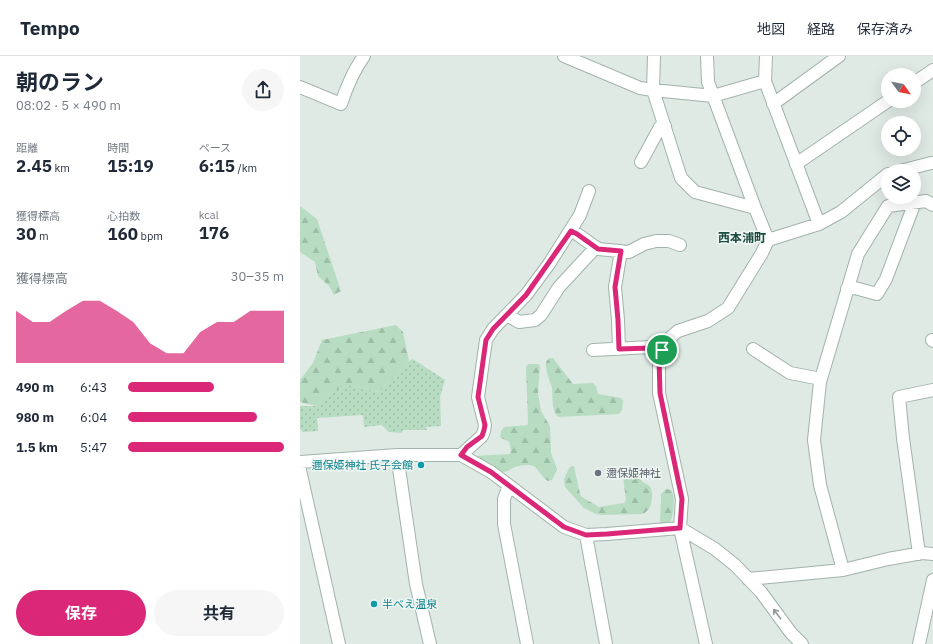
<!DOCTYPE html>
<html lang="ja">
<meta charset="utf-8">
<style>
body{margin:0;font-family:"IBM Plex Sans","Noto Sans JP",sans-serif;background:#f6f6f7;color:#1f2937;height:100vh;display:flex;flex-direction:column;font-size:15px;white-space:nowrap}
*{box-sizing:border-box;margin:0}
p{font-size:13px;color:#747a83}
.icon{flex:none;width:22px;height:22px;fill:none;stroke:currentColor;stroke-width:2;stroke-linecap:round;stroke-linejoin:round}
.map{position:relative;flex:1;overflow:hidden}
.panel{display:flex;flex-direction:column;background:#fff;width:300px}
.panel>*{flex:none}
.needle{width:26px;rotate:123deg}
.tools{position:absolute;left:581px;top:12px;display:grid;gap:8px}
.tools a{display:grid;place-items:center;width:40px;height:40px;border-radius:50%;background:#fff;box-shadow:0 4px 16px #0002;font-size:20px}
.pin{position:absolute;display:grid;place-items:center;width:34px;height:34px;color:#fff;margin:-17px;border:2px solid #fff;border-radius:50%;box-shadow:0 1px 4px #0007}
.round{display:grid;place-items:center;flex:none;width:42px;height:42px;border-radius:21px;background:#f6f6f7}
.overview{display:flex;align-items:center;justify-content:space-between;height:68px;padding:0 16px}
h1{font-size:22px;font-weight:700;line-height:30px}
.figures{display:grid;grid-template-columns:repeat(3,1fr);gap:6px;height:68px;padding:4px 16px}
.figures div{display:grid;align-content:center}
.figures b{font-size:17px;font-weight:700}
.figures small{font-size:11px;font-weight:400}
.figures p{font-size:11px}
.chart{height:112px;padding:8px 16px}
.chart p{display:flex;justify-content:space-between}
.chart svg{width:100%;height:72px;margin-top:4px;fill:#db2777;opacity:.7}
.button{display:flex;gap:8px;margin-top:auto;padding:8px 16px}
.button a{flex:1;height:46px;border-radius:24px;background:#db2777;color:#fff;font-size:16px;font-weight:700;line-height:46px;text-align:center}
.button a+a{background:#f6f6f7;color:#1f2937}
ul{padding:0 16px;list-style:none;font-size:13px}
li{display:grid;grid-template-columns:64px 48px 1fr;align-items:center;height:30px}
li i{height:10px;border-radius:5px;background:#db2777}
header{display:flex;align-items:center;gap:24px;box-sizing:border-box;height:56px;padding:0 20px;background:#fff;border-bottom:1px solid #e0e1e3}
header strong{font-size:19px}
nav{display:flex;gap:22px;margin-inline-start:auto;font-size:14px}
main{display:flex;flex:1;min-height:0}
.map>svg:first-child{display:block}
</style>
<header>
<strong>Tempo</strong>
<nav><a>地図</a><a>経路</a><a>保存済み</a></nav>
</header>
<main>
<section class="panel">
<div class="overview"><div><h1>朝のラン</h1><p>08:02 · 5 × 490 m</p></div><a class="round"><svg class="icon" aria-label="share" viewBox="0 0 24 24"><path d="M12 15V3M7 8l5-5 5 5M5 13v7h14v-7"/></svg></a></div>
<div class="figures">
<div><p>距離</p><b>2.45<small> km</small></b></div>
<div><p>時間</p><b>15:19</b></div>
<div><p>ペース</p><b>6:15<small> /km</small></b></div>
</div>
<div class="figures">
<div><p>獲得標高</p><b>30<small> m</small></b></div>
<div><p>心拍数</p><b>160<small> bpm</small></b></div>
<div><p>kcal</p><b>176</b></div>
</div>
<div class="chart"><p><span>獲得標高</span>30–35 m</p>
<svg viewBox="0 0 160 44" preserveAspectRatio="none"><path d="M0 44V12L10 19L20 19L30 12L40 6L50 6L60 12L70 19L80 32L90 38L100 38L110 25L120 19L130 19L140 12L150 12L160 12V44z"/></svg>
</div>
<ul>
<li><b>490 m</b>6:43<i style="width:55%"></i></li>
<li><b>980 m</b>6:04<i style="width:83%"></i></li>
<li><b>1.5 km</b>5:47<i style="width:100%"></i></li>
</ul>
<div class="button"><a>保存</a><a>共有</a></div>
</section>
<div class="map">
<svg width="633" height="588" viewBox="0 0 633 588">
<defs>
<pattern id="forest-firs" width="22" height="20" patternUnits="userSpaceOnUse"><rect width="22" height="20" fill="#b7dcc1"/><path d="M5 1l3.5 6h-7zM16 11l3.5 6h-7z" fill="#9dbea6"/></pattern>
<pattern id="garden-dots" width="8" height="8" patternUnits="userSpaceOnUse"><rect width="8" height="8" fill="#b7dcc1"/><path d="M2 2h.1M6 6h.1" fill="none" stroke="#9dbea6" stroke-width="1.8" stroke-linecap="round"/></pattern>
</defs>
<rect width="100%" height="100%" fill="#dfeae5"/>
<path fill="url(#forest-firs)" d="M0,150L17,163L41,235L34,239L29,230L18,220L15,206L0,196Z
M96,269L103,276L109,305L101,315L78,336L49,329L31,337L16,350L0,346V324L13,307L22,284Z
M250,302H253L273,328L293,327L296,330L298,338L321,342L323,345L322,354L319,358L258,361C251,354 253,341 252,332C250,325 246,317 246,310C245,306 247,304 250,302Z
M228,308H238L240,310L238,337L241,355L250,370L251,397L257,413L252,424L248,425C241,421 240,415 235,411C231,408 220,409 215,411C211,412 208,416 203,416L175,400L209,398L211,396C209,381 210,388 200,381L201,375L204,371L227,369L228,367L226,311Z
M272,410H274L280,438L282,441L299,451L324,447L326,444L323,420L326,417L337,416C338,419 340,422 342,425C344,428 350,428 351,433C354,441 351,456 342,458L302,459L296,458L284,452L265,431L264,423L269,412Z
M366,433L371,434C376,440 374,463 368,469H361L360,467L361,441V438Z"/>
<path fill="url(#garden-dots)" d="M113,303L145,324L140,341L141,370L126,371L127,374H103L102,377L89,376L82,369L64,371L63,359L17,362L18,375L3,376L0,373V350H16L31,337L49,329L78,336L101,315L109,305Z"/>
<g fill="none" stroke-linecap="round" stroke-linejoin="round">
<defs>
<path id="minor" d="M264,0L340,32L353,34L413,40L465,25
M354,0L353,34L381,122L395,136L455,152L468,184L462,197L428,252L408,265L378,275L364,287L359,303V337L382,443L380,472L406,588
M407,0L408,26L455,152
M466,0L465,25L519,168
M614,27L633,14
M0,31L41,48C47,30 53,15 64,0
M473,48L539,0
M341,106L360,71L365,70
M496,108L588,45
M600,115L631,107H633
M271,175L277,178L298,193L329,196L344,188L356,185H369L380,189
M468,184L519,168L541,156L588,118
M547,233L555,232L577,238L586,223L615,146
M207,259L219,266L235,264L241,259L259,231L296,191
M632,284L633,285
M319,293L318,264L315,231L321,195
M453,293L490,317L521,323
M293,294L351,291L362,294
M97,399L116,528L130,588
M161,399L182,380L184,375L185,369L178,341L186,284L193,273L226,239L249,208L280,159L289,135
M0,406L97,399H161L191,416L264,471L286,479L307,478L380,472L415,493L435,509L461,536L491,577L502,588
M0,414L39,588
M209,430L204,443V468L227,588
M286,479L306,588
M619,498L603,382L599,341L633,334
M543,514L520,429L514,384L520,326L558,198L588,150L626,145L633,149
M448,523L543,514L588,503L622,497L633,498
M619,588L633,524"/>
</defs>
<use href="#minor" stroke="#a2b2ac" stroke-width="14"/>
<use href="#minor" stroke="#fff" stroke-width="12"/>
</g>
<defs><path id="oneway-shaft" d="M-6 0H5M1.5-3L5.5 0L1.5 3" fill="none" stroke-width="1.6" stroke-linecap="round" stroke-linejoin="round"/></defs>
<use stroke="#909c99" href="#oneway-shaft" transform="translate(477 558) rotate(-127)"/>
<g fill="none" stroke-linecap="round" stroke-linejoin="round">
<defs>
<path id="route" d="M271,175L277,178L298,193L321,195L315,231L318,264L319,293L351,292L362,294L359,303L360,337L382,443L380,472L307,478L286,479L264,471L191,416L161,399L167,391L182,380L184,374L185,369L178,341L186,284L193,273L226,239Z"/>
</defs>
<use href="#route" stroke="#fff" stroke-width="8"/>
<use href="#route" stroke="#db2777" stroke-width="5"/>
</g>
<g fill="#0f9aa8" stroke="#eff7f3" stroke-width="1.5">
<circle cx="121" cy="409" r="4"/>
<circle cx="74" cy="548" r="4"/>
</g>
<circle fill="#6b7280" stroke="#eff7f3" stroke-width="1.5" cx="298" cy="417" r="4"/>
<g text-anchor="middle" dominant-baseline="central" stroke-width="3" stroke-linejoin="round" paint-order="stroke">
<g font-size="11" fill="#0d838f" stroke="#eff7f3" text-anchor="end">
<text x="113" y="409">邇保姫神社 氏子会館</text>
<text x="82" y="548" text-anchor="start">半べえ温泉</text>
</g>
<g font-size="11" fill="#5b616d" stroke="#eff7f3" text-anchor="start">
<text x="306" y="417">邇保姫神社</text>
</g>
<g font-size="12" font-weight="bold" fill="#1c4c40" stroke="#eff7f3">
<text x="442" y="181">西本浦町</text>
</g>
</g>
</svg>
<div class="tools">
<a><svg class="needle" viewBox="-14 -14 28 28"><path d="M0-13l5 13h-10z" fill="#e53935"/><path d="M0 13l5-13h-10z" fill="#747a83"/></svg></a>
<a><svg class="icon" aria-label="locate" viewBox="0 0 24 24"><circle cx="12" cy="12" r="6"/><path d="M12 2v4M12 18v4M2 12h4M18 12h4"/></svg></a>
<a><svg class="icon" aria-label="layers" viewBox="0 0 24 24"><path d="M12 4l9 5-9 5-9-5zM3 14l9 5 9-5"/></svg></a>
</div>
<div class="pin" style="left:362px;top:294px;background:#1e9e55"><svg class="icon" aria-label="arrive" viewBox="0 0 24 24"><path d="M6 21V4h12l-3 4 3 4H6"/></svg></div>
</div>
</main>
